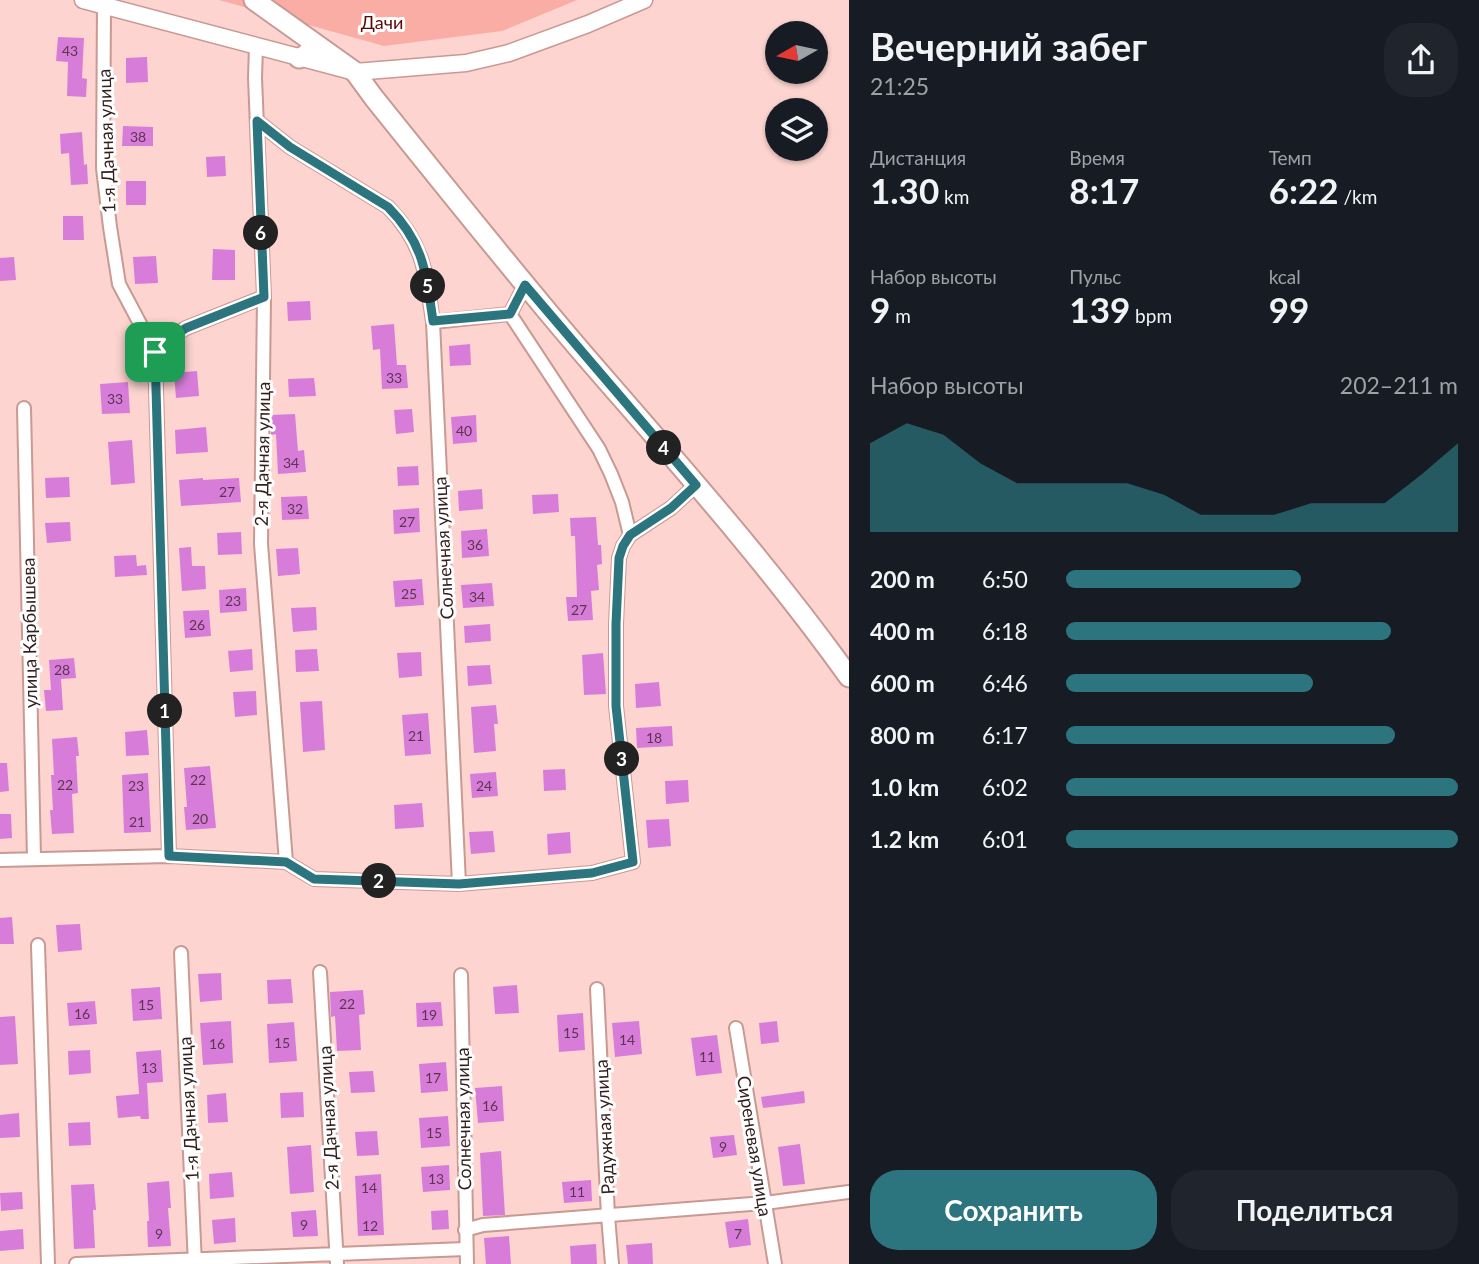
<!DOCTYPE html>
<html lang="ru">
<meta charset="utf-8">
<style>
body{margin:0;font-family:Lato,sans-serif;background:#20242c;color:#f1f3f6;height:100vh;display:flex;flex-direction:column;font-size:26px;white-space:nowrap}
*{box-sizing:border-box;margin:0}
p{font-size:23px;color:#9ea1a6}
.icon{flex:none;width:38px;height:38px;fill:none;stroke:currentColor;stroke-width:2;stroke-linecap:round;stroke-linejoin:round}
.map{position:relative;flex:1;overflow:hidden}
.side{display:flex;flex-direction:column;background:#171b24;width:630px}
.side>*{flex:none}
.needle{width:46px;rotate:261deg}
.controls{position:absolute;left:765px;top:21px;display:grid;gap:14px}
.controls a{display:grid;place-items:center;width:63px;height:63px;border-radius:50%;background:#171b24;box-shadow:0 2px 5px #0004;font-size:35px}
.pin{position:absolute;display:grid;place-items:center;width:60px;height:60px;color:#fff;margin:-30px;border-radius:14px;box-shadow:0 4px 10px #0006}
.km{position:absolute;width:35px;height:35px;margin:-18px;border-radius:50%;background:#222;color:#fff;font-size:19px;line-height:35px;text-align:center}
.round{display:grid;place-items:center;flex:none;width:74px;height:74px;border-radius:28px;background:#20242c}
.overview{display:flex;align-items:center;justify-content:space-between;height:119px;padding:0 21px}
h1{font-size:38px;font-weight:700;line-height:52px}
.stats{display:grid;grid-template-columns:repeat(3,1fr);gap:10px;height:119px;padding:7px 21px}
.stats div{display:grid;align-content:center}
.stats b{font-size:35px;font-weight:700}
.stats small{font-size:19px;font-weight:400}
.stats p{font-size:19px}
.chart{height:196px;padding:14px 21px}
.chart p{display:flex;justify-content:space-between}
.chart svg{width:100%;height:126px;margin-top:7px;fill:#2d757e;opacity:.7}
.action{display:flex;gap:14px;margin-top:auto;padding:14px 21px}
.action a{flex:1;height:80px;border-radius:28px;background:#2d757e;color:#fff;font-size:28px;font-weight:700;line-height:80px;text-align:center}
.action a+a{background:#20242c;color:#f1f3f6}
ul{padding:0 21px;list-style:none;font-size:23px}
li{display:grid;grid-template-columns:112px 84px 1fr;align-items:center;height:52px}
li i{height:18px;border-radius:9px;background:#2d757e}
main{display:flex;flex:1;min-height:0}
.map>svg:first-child{display:block}
</style>
<main>
<div class="map">
<svg width="849" height="1264" viewBox="0 0 849 1264">
<rect width="100%" height="100%" fill="#fdd4cf"/>
<path fill="#f9ada4" d="M219,0H577L502,31L384,46Z"/>
<path fill="#d77dd9" d="M58,37L84,38L82,78L87,79L86,97L67,96L68,62L56,61Z
M147,57L148,82L126,83V58Z
M123,126L153,127V146H122Z
M82,132L84,165L87,164L88,184L71,185L69,153L61,154L60,134Z
M225,156L226,176L207,177L206,157Z
M126,181H146V205H126Z
M63,216H83L84,240H63Z
M213,249L235,250V280H212Z
M156,256L158,283L135,284L133,257Z
M14,257L16,280L0,281V258Z
M310,301L311,320L288,321L287,302Z
M394,324L397,365H406L408,388L382,389L380,349L373,350L371,326Z
M470,344L471,365L450,366L449,346Z
M197,371L199,396L176,398L174,373Z
M314,378L316,396L289,397L288,379Z
M128,382L130,413L102,414L100,384Z
M412,409L414,432L396,434L394,410Z
M295,414L298,451L304,450L306,472L278,474L276,434L271,435V415Z
M476,415L477,442L453,444L451,417Z
M206,427L208,452L176,454L175,430Z
M132,440L135,483L111,485L108,442Z
M418,466L419,485L398,486L397,467Z
M69,477L70,497L46,498L45,478Z
M203,478V480L239,478L241,502L181,506L179,480Z
M482,489L483,509L459,511L458,491Z
M558,494L559,512L533,514L532,495Z
M307,496L309,519L282,520L281,497Z
M419,508L420,532L394,534L393,510Z
M596,517L598,545H601L602,564L597,565L599,590L591,591L593,620L568,621L566,597H577L575,536H571L570,518Z
M70,522L71,541L47,543L45,523Z
M487,529L489,556L462,558L461,531Z
M241,532L242,554L218,555L217,533Z
M191,547L192,566H205L206,589L182,591L179,548Z
M298,548L300,574L278,576L276,549Z
M136,555L137,566L146,565L147,575L115,577L114,556Z
M422,579L424,605L395,607L393,581Z
M492,583L494,606L463,608L461,585Z
M246,588L247,611L220,613L219,590Z
M316,607L317,630L293,632L291,608Z
M209,610L211,636L185,638L183,611Z
M490,624L491,641L465,643L464,626Z
M252,649L253,670L230,672L228,651Z
M317,649L319,671L296,672L295,650Z
M421,652L422,676L399,678L397,653Z
M603,653L606,694L584,695L582,655Z
M74,658L76,678L61,679L63,710L46,711L44,690H51L49,660Z
M490,665L492,684L468,686L467,666Z
M659,682L661,706L636,708L635,684Z
M256,691L257,715L235,717L233,692Z
M322,701L325,750L303,752L300,702Z
M496,705L498,724H494L496,751L474,753L471,707Z
M428,713L431,754L405,756L402,715Z
M672,726L673,746L637,748L636,728Z
M147,730L149,755L126,756L125,732Z
M77,737L79,756H76L78,793L72,794L74,833L52,834L50,810H53L51,775H54L52,739Z
M0,763H7L9,791L0,792Z
M210,766L216,828L186,830L184,807H187L184,768Z
M565,769L566,790L544,791L543,770Z
M496,772L498,796L472,798L470,774Z
M148,773L151,832L124,833L122,775Z
M688,780L689,802L666,804L665,781Z
M422,803L424,827L395,829L394,805Z
M0,814H11L12,838L0,839Z
M669,819L671,846L648,848L646,820Z
M493,831L495,852L471,854L469,832Z
M570,832L571,853L548,855L547,834Z
M12,917L14,944H0V918Z
M80,924L82,950L58,952L56,925Z
M221,973L222,1000L200,1002L198,974Z
M291,979L293,1003L268,1004L267,980Z
M517,985L519,1013L495,1014L493,987Z
M160,987L162,1019L133,1021L131,989Z
M363,990L365,1014L359,1015L361,1050L337,1051L335,1016L331,1017L330,992Z
M95,1001L97,1024L69,1026L67,1003Z
M441,1002L443,1026L417,1027L416,1003Z
M583,1013L585,1050L559,1052L557,1015Z
M15,1016L18,1064L0,1065V1017Z
M231,1021L233,1063L203,1065L200,1023Z
M639,1021L642,1054L615,1057L612,1023Z
M777,1021L779,1042L761,1044L759,1023Z
M294,1022L297,1061L269,1063L267,1024Z
M717,1035L722,1073L696,1076L691,1038Z
M90,1050L91,1073L69,1075L68,1051Z
M161,1050L163,1082L147,1083L149,1119H141L140,1116L118,1118L116,1096L139,1094L136,1052Z
M446,1062L448,1091L421,1093L419,1064Z
M373,1071L375,1092L351,1093L349,1072Z
M502,1086L504,1121L478,1123L475,1088Z
M804,1091L805,1103L763,1108L761,1097Z
M303,1092L304,1117L281,1118L280,1093Z
M226,1093L228,1122L208,1123L207,1095Z
M19,1113L20,1137L0,1138V1115Z
M448,1116L450,1146L421,1148L419,1118Z
M90,1122L91,1145L69,1146L68,1123Z
M377,1131L379,1155L357,1156L355,1132Z
M734,1135L737,1155L713,1158L710,1137Z
M800,1144L805,1184L783,1186L778,1147Z
M311,1145L314,1192L290,1194L287,1147Z
M501,1151L505,1215L483,1216L480,1153Z
M449,1165L450,1190L423,1192L421,1167Z
M232,1172L234,1197L210,1199L209,1174Z
M381,1174L384,1235L358,1236L355,1176Z
M591,1180L592,1201L564,1203L562,1182Z
M169,1181L171,1208H168L171,1246L148,1247L147,1221H149L147,1183Z
M94,1184L96,1210H93L95,1248L74,1249L71,1185Z
M22,1192L23,1209L1,1211L0,1193Z
M316,1210L318,1236L293,1237L291,1212Z
M448,1210L449,1229L432,1230L431,1211Z
M235,1218L236,1242L214,1244L212,1220Z
M748,1219L751,1245L729,1248L725,1222Z
M23,1229L24,1249L0,1251V1231Z
M509,1236L511,1264H486L484,1238Z
M652,1243L653,1264H628L626,1245Z
M596,1244L597,1264H571L570,1246Z"/>
<g fill="none" stroke-linecap="round" stroke-linejoin="round">
<defs>
<path id="street" d="M104,5L103,168L110,227L119,284L155,352L169,856
M256,46L255,78L264,297L261,544L286,862
M257,121L290,147L388,207C424,244 426,273 433,322
M510,314L599,449L611,474L622,502L630,535
M155,352L174,335L186,328L264,297
M24,408L34,858
M0,860L169,856L286,862L314,879L459,884L592,873L633,862L616,706V624L619,558L623,546L630,535L671,508L696,485
M459,884L433,322L510,314L525,285
M38,945L48,1264
M181,953L195,1264
M320,972L337,1264
M461,975L467,1264
M597,989L608,1216L612,1264
M736,1028L775,1264
M465,1230L483,1225L765,1203L849,1192
M76,1264L465,1249"/>
<path id="secondary" d="M83,0L355,72L466,63L509,53L588,24L644,0"/>
<path id="primary" d="M254,0L355,72L374,98C444,185 513,272 586,357C676,461 769,565 849,677
M299,58C308,55 311,51 311,41"/>
</defs>
<use href="#street" stroke="#c99993" stroke-width="16"/>
<use href="#secondary" stroke="#c99993" stroke-width="19"/>
<use href="#primary" stroke="#c99993" stroke-width="23"/>
<use href="#street" stroke="#fff" stroke-width="12"/>
<use href="#secondary" stroke="#fff" stroke-width="16"/>
<use href="#primary" stroke="#fff" stroke-width="19"/>
</g>
<g fill="none" stroke-linecap="round" stroke-linejoin="round">
<defs>
<path id="route" d="M257,121L290,147L388,207C424,243 426,273 433,321L510,314L525,285L696,485L671,508L630,535L623,546L619,558L616,624V706L633,862L592,873L459,884L314,879L286,862L169,856L155,352L165,342L186,328L264,297Z"/>
</defs>
<use href="#route" stroke="#fff" stroke-width="14"/>
<use href="#route" stroke="#2d757e" stroke-width="9"/>
</g>
<g text-anchor="middle" dominant-baseline="central" stroke-width="6" stroke-linejoin="round" paint-order="stroke">
<g font-size="14" fill="#5b364c">
<text x="70" y="50">43</text>
<text x="138" y="136">38</text>
<text x="394" y="377">33</text>
<text x="115" y="398">33</text>
<text x="464" y="430">40</text>
<text x="291" y="462">34</text>
<text x="227" y="491">27</text>
<text x="295" y="508">32</text>
<text x="407" y="521">27</text>
<text x="475" y="544">36</text>
<text x="409" y="593">25</text>
<text x="477" y="596">34</text>
<text x="233" y="600">23</text>
<text x="579" y="609">27</text>
<text x="197" y="624">26</text>
<text x="62" y="669">28</text>
<text x="416" y="735">21</text>
<text x="654" y="737">18</text>
<text x="198" y="779">22</text>
<text x="65" y="784">22</text>
<text x="136" y="785">23</text>
<text x="484" y="785">24</text>
<text x="200" y="818">20</text>
<text x="137" y="821">21</text>
<text x="347" y="1003">22</text>
<text x="146" y="1004">15</text>
<text x="82" y="1013">16</text>
<text x="429" y="1014">19</text>
<text x="571" y="1032">15</text>
<text x="627" y="1039">14</text>
<text x="282" y="1042">15</text>
<text x="217" y="1043">16</text>
<text x="707" y="1056">11</text>
<text x="149" y="1067">13</text>
<text x="433" y="1077">17</text>
<text x="490" y="1105">16</text>
<text x="434" y="1132">15</text>
<text x="723" y="1146">9</text>
<text x="436" y="1178">13</text>
<text x="369" y="1187">14</text>
<text x="577" y="1191">11</text>
<text x="304" y="1224">9</text>
<text x="370" y="1225">12</text>
<text x="159" y="1233">9</text>
<text x="738" y="1233">7</text>
</g>
<g font-size="18" fill="#5a070a" stroke="#fff">
<text x="382" y="22">Дачи</text>
</g>
<g font-size="18" fill="#321f1d" stroke="#fff">
<text transform="translate(106 141) rotate(-92)">1-я Дачная улица</text>
<text transform="translate(262 454) rotate(-89)">2-я Дачная улица</text>
<text transform="translate(443 548) rotate(-93)">Солнечная улица</text>
<text transform="translate(29 633) rotate(-91)">улица Карбышева</text>
<text transform="translate(188 1109) rotate(-93)">1-я Дачная улица</text>
<text transform="translate(328 1118) rotate(-93)">2-я Дачная улица</text>
<text transform="translate(463 1119) rotate(-91)">Солнечная улица</text>
<text transform="translate(604 1127) rotate(-93)">Радужная улица</text>
<text transform="translate(755 1146) rotate(81)">Сиреневая улица</text>
</g>
</g>
</svg>
<div class="controls">
<a><svg class="needle" viewBox="-14 -14 28 28"><path d="M0-13l5 13h-10z" fill="#e53935"/><path d="M0 13l5-13h-10z" fill="#9ea1a6"/></svg></a>
<a><svg class="icon" aria-label="layers" viewBox="0 0 24 24"><path d="M12 4l9 5-9 5-9-5zM3 14l9 5 9-5"/></svg></a>
</div>
<div class="pin" style="left:155px;top:352px;background:#1e9e55"><svg class="icon" aria-label="arrive" viewBox="0 0 24 24"><path d="M6 21V4h12l-3 4 3 4H6"/></svg></div>
<b class="km" style="left:165px;top:711px">1</b>
<b class="km" style="left:379px;top:881px">2</b>
<b class="km" style="left:622px;top:759px">3</b>
<b class="km" style="left:664px;top:448px">4</b>
<b class="km" style="left:428px;top:286px">5</b>
<b class="km" style="left:261px;top:233px">6</b>
</div>
<section class="side">
<div class="overview"><div><h1>Вечерний забег</h1><p>21:25</p></div><a class="round"><svg class="icon" aria-label="share" viewBox="0 0 24 24"><path d="M12 15V3M7 8l5-5 5 5M5 13v7h14v-7"/></svg></a></div>
<div class="stats">
<div><p>Дистанция</p><b>1.30<small> km</small></b></div>
<div><p>Время</p><b>8:17</b></div>
<div><p>Темп</p><b>6:22<small> /km</small></b></div>
</div>
<div class="stats">
<div><p>Набор высоты</p><b>9<small> m</small></b></div>
<div><p>Пульс</p><b>139<small> bpm</small></b></div>
<div><p>kcal</p><b>99</b></div>
</div>
<div class="chart"><p><span>Набор высоты</span>202–211 m</p>
<svg viewBox="0 0 160 44" preserveAspectRatio="none"><path d="M0 44V13L10 6L20 10L30 20L40 27L50 27L60 27L70 27L80 31L90 38L100 38L110 38L120 34L130 34L140 34L150 24L160 13V44z"/></svg>
</div>
<ul>
<li><b>200 m</b>6:50<i style="width:60%"></i></li>
<li><b>400 m</b>6:18<i style="width:83%"></i></li>
<li><b>600 m</b>6:46<i style="width:63%"></i></li>
<li><b>800 m</b>6:17<i style="width:84%"></i></li>
<li><b>1.0 km</b>6:02<i style="width:100%"></i></li>
<li><b>1.2 km</b>6:01<i style="width:100%"></i></li>
</ul>
<div class="action"><a>Сохранить</a><a>Поделиться</a></div>
</section>
</main>
